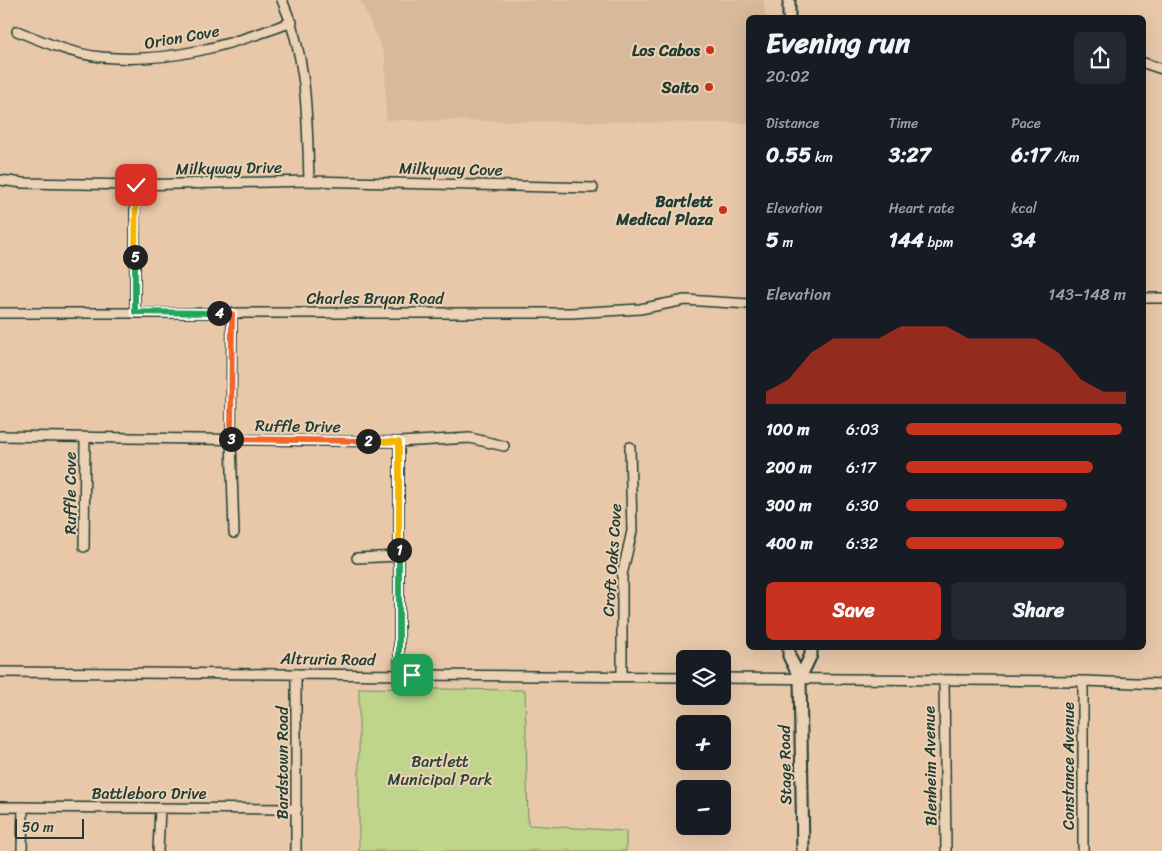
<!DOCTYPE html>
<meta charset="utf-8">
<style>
body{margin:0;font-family:Sriracha,sans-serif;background:#242831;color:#f1f3f6;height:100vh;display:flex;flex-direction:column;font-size:19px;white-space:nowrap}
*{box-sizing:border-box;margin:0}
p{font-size:16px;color:#9ea1a6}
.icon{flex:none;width:28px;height:28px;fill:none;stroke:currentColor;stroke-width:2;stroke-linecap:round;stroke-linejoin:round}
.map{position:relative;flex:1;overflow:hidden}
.side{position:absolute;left:746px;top:15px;width:400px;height:635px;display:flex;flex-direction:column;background:#171b24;border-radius:8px;box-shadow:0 5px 20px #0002}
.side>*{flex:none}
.fabs{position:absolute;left:676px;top:650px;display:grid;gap:10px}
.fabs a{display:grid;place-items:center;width:55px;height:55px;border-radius:8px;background:#171b24;box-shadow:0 5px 20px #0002;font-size:25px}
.scale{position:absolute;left:15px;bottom:12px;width:69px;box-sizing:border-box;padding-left:5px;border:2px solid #1f3d34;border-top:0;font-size:14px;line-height:18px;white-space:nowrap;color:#1f3d34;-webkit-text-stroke:4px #edd1b4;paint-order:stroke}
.pin{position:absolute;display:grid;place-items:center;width:42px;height:42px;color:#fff;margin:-21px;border-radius:10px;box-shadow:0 2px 8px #0006}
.km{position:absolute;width:25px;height:25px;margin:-12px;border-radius:50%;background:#222;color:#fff;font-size:14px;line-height:25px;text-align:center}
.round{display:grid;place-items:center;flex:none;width:52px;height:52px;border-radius:8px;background:#242831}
.overview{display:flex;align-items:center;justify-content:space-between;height:85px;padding:0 20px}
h1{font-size:28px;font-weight:800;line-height:38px}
.stats{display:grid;grid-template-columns:repeat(3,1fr);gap:8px;height:85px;padding:5px 20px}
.stats div{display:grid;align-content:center}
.stats b{font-size:21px;font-weight:800}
.stats small{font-size:14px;font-weight:400}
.stats p{font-size:14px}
.chart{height:140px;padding:10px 20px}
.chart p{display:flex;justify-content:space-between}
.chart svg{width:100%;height:90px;margin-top:5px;fill:#c8321e;opacity:.7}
.primary-button{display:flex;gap:10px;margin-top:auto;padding:10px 20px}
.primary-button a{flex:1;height:58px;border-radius:8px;background:#c8321e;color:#fff;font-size:20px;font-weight:800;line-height:58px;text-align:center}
.primary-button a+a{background:#242831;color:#f1f3f6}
ul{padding:0 20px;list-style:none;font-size:16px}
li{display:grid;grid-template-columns:80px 60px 1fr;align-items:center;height:38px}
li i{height:12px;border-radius:6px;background:#c8321e}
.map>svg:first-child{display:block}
</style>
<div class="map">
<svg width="1162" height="851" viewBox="0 0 1162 851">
<rect width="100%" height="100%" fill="#e8c8a9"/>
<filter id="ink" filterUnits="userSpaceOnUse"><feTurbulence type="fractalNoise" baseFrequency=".02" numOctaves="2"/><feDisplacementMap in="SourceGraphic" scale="10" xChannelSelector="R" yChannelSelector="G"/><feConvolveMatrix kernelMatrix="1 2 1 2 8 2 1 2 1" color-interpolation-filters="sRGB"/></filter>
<g filter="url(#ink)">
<path fill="#d8b99b" d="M360,0H764L765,17L749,18V123L386,120L385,56Z"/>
<path fill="#bfd58b" stroke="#6f8960" d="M359,688L525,690L528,825L626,831V851H359Z"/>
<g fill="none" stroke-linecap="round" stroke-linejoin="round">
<defs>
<path id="minor" d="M282,0C308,59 307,117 309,181
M17,31C44,42 72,54 101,57C168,64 230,45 292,22
M1144,63L1162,69
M0,180L23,183L135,185L309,181L593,188
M1144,298H1162
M135,311V185
M0,313H571L640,309L685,300L749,304
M232,314L231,440L234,533
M0,436L399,442L470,438L504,446
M399,442V675
M84,547L85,439
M357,558L399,556
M0,672L685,677
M622,676V575L632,531L630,447
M722,678L1083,681L1162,684
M944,680L946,851
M1083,681V851
M0,807L297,809
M22,851L23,807
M158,851L160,808
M296,851V674"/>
<path id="major" d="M789,0V18
M789,648V656L800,678
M803,851L800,678L811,655V648"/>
</defs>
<use href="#minor" stroke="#1f3d34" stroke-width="12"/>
<use href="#major" stroke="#1f3d34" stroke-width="15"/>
<use href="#minor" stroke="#edd1b4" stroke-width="9"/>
<use href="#major" stroke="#edd1b4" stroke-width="11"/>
</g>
</g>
<g fill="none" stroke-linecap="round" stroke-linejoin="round" filter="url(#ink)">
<defs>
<path id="split-1" d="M399,550V675H412"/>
<path id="split-2" d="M368,441L399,442V550"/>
<path id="split-3" d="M231,439L368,441"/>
<path id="split-4" d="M219,313L232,314L231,439"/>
<path id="split-5" d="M135,257V312L219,313"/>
<path id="split-6" d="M135,257L136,185"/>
</defs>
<use href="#split-1" stroke="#fff" stroke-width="10"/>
<use href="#split-2" stroke="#fff" stroke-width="10"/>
<use href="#split-3" stroke="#fff" stroke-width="10"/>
<use href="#split-4" stroke="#fff" stroke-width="10"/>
<use href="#split-5" stroke="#fff" stroke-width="10"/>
<use href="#split-6" stroke="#fff" stroke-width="10"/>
<use href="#split-1" stroke="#22a559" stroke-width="6"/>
<use href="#split-2" stroke="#f5b400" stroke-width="6"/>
<use href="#split-3" stroke="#f0652b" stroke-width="6"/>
<use href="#split-4" stroke="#f0652b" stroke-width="6"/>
<use href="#split-5" stroke="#22a559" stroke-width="6"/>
<use href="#split-6" stroke="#f5b400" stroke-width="6"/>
</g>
<g fill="#c8321e" stroke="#edd1b4" stroke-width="2">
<circle cx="710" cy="50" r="5"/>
<circle cx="709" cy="87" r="5"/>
<circle cx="723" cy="210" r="5"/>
</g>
<g text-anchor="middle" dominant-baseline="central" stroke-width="4" stroke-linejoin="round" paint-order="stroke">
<g font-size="16" fill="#1f3d34" stroke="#edd1b4">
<text transform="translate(182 37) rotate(-10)">Orion Cove</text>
<text transform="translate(229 168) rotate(-1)">Milkyway Drive</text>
<text transform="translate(451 169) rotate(1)">Milkyway Cove</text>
<text x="375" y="298">Charles Bryan Road</text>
<text transform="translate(298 426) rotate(1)">Ruffle Drive</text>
<text transform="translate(70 493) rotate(-90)">Ruffle Cove</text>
<text transform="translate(612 560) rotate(-86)">Croft Oaks Cove</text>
<text transform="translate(328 659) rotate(1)">Altruria Road</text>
<text transform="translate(282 763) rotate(-90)">Bardstown Road</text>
<text transform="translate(785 765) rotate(-91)">Stage Road</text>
<text transform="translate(930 766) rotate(-91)">Blenheim Avenue</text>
<text transform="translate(1068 766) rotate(-90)">Constance Avenue</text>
<text x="149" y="793">Battleboro Drive</text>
</g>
<g font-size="16" font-weight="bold" fill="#1f3d34" stroke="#edd1b4" text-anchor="end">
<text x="700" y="50">Los Cabos</text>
<text x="699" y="87">Saito</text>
<text x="713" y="201">Bartlett<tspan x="713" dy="18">Medical Plaza</tspan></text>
</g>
<g font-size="16" fill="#274538" stroke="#edd1b4">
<text x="440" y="761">Bartlett<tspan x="440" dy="18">Municipal Park</tspan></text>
</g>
</g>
</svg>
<div class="fabs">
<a><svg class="icon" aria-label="layers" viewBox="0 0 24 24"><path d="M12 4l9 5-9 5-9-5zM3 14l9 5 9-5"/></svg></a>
<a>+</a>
<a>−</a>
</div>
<div class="scale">50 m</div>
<div class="pin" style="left:412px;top:675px;background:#1e9e55"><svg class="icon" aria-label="arrive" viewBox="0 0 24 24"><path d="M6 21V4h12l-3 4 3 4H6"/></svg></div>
<div class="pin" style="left:136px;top:185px;background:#d93025"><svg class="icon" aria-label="check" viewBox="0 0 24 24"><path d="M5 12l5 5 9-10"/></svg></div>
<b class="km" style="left:399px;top:550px">1</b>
<b class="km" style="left:368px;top:441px">2</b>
<b class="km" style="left:231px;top:439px">3</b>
<b class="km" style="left:219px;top:313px">4</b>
<b class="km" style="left:135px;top:257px">5</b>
<section class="side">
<div class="overview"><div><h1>Evening run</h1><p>20:02</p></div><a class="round"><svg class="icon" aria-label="share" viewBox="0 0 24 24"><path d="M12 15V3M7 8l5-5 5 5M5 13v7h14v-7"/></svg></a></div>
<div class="stats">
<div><p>Distance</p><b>0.55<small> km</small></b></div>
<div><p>Time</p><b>3:27</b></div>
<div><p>Pace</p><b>6:17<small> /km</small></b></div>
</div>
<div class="stats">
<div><p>Elevation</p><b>5<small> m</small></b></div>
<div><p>Heart rate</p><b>144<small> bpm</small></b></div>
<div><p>kcal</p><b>34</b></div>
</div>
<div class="chart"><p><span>Elevation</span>143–148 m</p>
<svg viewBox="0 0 160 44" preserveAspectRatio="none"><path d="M0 44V38L10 32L20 19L30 12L40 12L50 12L60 6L70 6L80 6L90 12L100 12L110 12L120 12L130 19L140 32L150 38L160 38V44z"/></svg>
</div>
<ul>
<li><b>100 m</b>6:03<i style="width:98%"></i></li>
<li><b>200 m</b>6:17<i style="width:85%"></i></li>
<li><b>300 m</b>6:30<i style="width:73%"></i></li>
<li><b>400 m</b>6:32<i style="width:72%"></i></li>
</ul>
<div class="primary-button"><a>Save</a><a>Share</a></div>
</section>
</div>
